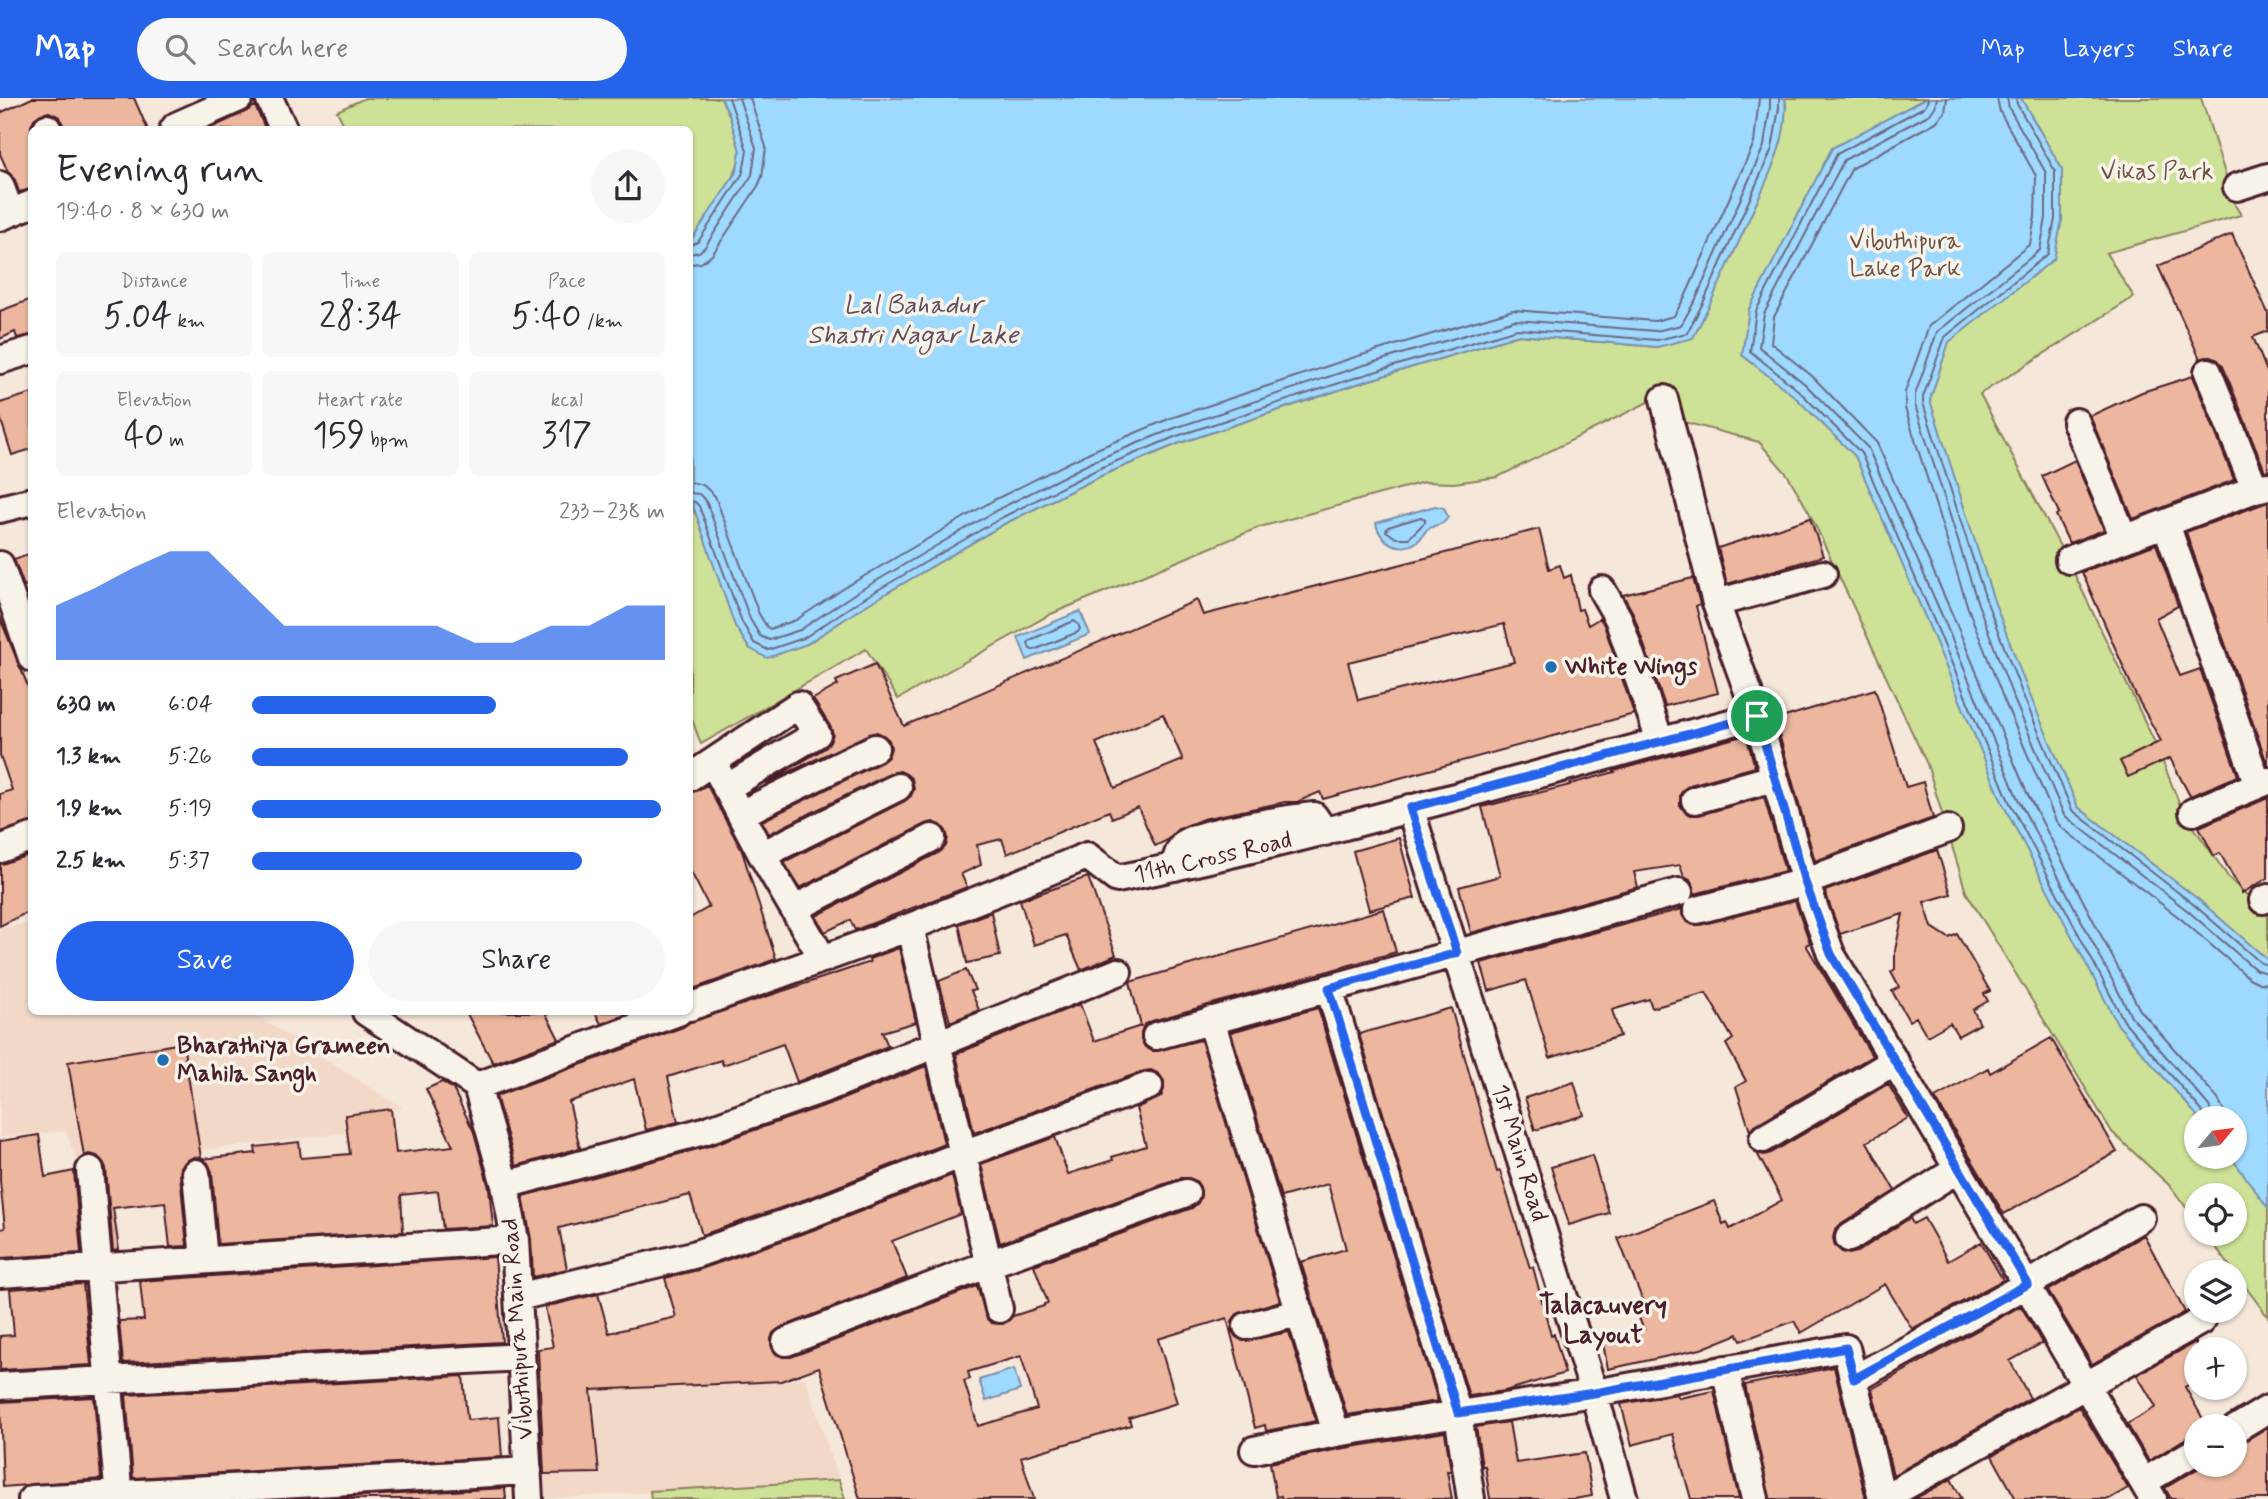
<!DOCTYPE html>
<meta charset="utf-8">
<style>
body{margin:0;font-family:Mynerve,sans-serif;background:#f7f7f7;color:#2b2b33;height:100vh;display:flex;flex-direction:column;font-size:26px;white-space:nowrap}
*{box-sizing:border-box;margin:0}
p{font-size:23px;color:#7c7c81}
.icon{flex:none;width:38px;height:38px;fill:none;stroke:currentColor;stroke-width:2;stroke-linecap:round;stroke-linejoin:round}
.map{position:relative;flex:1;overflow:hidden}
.sheet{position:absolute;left:28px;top:28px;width:665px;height:889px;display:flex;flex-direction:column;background:#fff;border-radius:10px;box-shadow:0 2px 5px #0004}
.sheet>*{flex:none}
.needle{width:46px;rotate:61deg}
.fabs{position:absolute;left:2184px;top:1008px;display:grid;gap:14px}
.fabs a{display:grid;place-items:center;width:63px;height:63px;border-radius:50%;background:#fff;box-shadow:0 2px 5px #0004;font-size:35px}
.pin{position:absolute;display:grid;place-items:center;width:60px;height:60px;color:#fff;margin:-30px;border:4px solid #fff;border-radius:50%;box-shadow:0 2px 7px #0007}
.round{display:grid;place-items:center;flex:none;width:74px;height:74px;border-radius:37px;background:#f7f7f7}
.head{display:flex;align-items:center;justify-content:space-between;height:119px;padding:0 28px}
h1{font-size:38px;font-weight:600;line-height:52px}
.figures{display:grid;grid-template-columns:repeat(3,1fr);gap:10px;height:119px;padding:7px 28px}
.figures div{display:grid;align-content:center;border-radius:10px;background:#f7f7f7;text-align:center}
.figures b{font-size:35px;font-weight:600}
.figures small{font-size:19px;font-weight:400}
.figures p{font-size:19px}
.chart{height:196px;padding:14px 28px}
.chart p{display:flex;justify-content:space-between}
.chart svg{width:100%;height:126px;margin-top:7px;fill:#2563eb;opacity:.7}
.primary-button{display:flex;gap:14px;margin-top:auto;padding:14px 28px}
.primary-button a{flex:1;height:80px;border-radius:42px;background:#2563eb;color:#fff;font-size:28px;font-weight:600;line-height:80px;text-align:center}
.primary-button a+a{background:#f7f7f7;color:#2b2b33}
ul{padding:0 28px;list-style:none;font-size:23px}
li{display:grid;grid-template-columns:112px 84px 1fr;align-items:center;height:52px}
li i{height:18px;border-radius:9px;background:#2563eb}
header{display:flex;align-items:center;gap:42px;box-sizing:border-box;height:98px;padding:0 35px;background:#2563eb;color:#fff}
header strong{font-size:33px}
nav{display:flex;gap:38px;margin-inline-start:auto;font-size:24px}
.search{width:490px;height:63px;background:#f7f7f7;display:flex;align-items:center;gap:18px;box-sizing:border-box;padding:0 24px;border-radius:38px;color:#7c7c81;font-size:26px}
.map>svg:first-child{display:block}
</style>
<header>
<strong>Map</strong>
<div class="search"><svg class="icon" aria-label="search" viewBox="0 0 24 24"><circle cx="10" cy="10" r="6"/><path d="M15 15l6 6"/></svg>Search here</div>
<nav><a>Map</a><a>Layers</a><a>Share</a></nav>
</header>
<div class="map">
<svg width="2268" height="1401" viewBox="0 0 2268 1401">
<rect width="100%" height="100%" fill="#f5e7d9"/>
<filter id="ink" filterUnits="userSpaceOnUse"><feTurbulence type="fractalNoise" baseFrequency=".0143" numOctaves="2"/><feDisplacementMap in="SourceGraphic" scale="14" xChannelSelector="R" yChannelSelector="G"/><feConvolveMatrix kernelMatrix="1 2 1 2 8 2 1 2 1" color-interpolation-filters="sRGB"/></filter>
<g filter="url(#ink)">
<path fill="#f2d9c7" d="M31,825L32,914H251L402,1010L345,1015V1035L77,1067L66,1033L0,1039V830Z
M783,1244L785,1284L805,1279L839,1382L545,1401L535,1251L612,1245L637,1255Z"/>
<path fill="#cde296" stroke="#8c8060" stroke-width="2" fill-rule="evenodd" d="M365,0H721C728,14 739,37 740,53C742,76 703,124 690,144V32L346,31L337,13Z
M1785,0H2201L2235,107L2241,117L2106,155L2134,199L1980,296L2073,473L2156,647L2182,712L2229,780L2254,804L2268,811V1219L2206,1136H2235V1097H2196V1123L2171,1089L2112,1034L1966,794L1927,666L1809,414L1787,376L1759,344L1684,324L1676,300L1652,302L1498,379L1454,385L1424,384L1260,429L1051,516L898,601L866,551L701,646L690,616V399L694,414L807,546L863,509L1006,425L1103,377L1180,345L1363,284L1519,237L1657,249L1786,9ZM2196,1020H2235V1059H2196Z
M839,1382L845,1401H651L650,1393Z"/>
<path fill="#9ed9ff" stroke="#7c8faa" stroke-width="2" d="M721,0H1785C1790,45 1763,88 1746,128C1729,166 1712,203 1693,240L1657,249L1519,237L1363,284L1180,345L1103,377L1006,425L863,509L807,546L767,560L749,550L735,528L690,399V144L737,73L740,53L729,16Z
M1926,0H2021L2062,71V122L2054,161L1949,244L1930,302L1993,500L2028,593L2078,709L2198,801L2268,862V1110L2231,1059H2235V1020H2199L2118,927L2003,706L1929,528L1855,358L1794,298L1742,257L1749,211L1832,50Z
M1435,408L1444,410L1448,419C1443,428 1438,425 1430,430C1424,433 1423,438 1419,442C1402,457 1379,444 1376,425Z
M1080,513L1090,536L1027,562L1018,539Z
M1014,1271L1020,1292L986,1303L979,1282Z"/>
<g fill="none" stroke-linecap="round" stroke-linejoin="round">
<path stroke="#6c6980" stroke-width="2" d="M1928,0L1927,5L1924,9L1837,56L1756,213L1750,253L1799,293L1861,355L1935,525L2009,703L2124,923L2202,1013L2204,1020
M1937,0L1935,9L1930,16L1844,62L1764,216L1759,249L1805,286L1868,350L1944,522L2017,699L2131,918L2209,1008L2213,1020
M1947,0L1945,14L1936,24L1852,70L1774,219L1771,245L1812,278L1877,345L1953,518L2027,695L2140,912L2218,1001L2223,1011L2224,1020
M1997,0L2000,14L2036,78L2035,119L2030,146L1929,228L1905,294V310L1968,510L2004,602L2056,723L2062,730L2181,821L2249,880L2259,885L2268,886
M2007,0L2009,10L2046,75V120L2040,152L1937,234L1915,297V307L1978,506L2013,599L2064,717L2188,813L2256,872L2268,875
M2016,0L2017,6L2055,73V121L2048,156L1945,239L1923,299V305L1986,502L2022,595L2072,712L2193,806L2261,865L2268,867
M690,147L698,144L743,75L747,52L729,0
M690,156L699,154L705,149L752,77L756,50L739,0
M690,166L701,165L712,157L758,88L762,79L766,49L750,0
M690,384L703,387L715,398L759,516L767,529L770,531L796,522L849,487L994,402L1092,353L1171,320L1355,259L1513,212L1655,223L1674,218L1686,197L1754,45L1759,0
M690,395L699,396L706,403L750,521L760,538L769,542L800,532L854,496L999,411L1096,362L1175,330L1358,269L1515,222L1656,233L1681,227L1696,201L1764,48L1770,9V0
M690,403L695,404L699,408L742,524L754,545L768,552L804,540L859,503L1003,419L1100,370L1177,338L1361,278L1517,231L1657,242L1687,235L1703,205L1772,51L1779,10V0
M1421,419L1425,421V424L1409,440H1396L1386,433L1388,429Z
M1074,523L1078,526L1080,531L1078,534L1034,552L1030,551L1028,545L1030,542Z"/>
</g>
<path fill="#ecb79e" stroke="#4a1f2b" stroke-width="2" fill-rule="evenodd" d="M32,0H134L148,32H65L60,19L49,14L41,16L34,21L31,28L32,91L19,94L15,82L8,74L0,56V15Z
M255,8L266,32H207L245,14Z
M2232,136L2268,215V233L2253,239L2268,276V373H2265L2223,268L2218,262L2211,259L2200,261L2158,168Z
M32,201V237L17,240L15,234L0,241V213Z
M2193,278L2234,382L2133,421L2090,318L2142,294Z
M32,295V351L12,357L0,319V305Z
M2075,362L2104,432L2069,445L2056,417L2059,415L2042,378Z
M2268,404V668L2186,434Z
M1810,420L1823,458L1727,486L1718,450Z
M1539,431L1549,471L1560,467L1564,480L1571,477L1578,512L1582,511L1588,527L1600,520L1604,527L1634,616L1323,701L1320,694L1297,704H1285L1203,721L1178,731L1166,743L1155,748L1138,709L1112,720L1109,713L1007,756L1002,741L977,747L981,767L961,776L967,789L855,832L850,822L825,834L816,818L940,754L946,748L948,740L946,733L941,727L933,724L925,726L800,790L784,764L905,703L911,698L914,691L912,681L906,676L900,673L891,675L769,736L762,723L882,664L888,659L891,650L889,642L883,637L877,634L869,636L766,685L825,650L830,644L833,636L830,628L813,601L838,587L836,583L875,566L904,628L1197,502L1203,517ZM1504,526L1514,564L1358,602L1348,564ZM1163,616L1183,662L1115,690L1096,645Z
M2156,446L2178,508L2156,520L2180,578L2200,571L2238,678L2190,698L2170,660L2128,679L2120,663L2161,643L2136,598L2082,474Z
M32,455V486L24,488L14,461Z
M1693,480L1700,506L1696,508L1718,595L1665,608L1633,515L1623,497Z
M0,520L32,598V724L0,734V696L12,692L0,657Z
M1875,591L1906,689L1923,684L1933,720L1815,763L1775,622Z
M1746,637L1755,669L1690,687L1683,692L1680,697V707L1685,714L1690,717H1699L1764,699L1785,773L1694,796V789L1690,782L1684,779L1680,767L1634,774L1638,789L1471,835L1459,789L1500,778L1482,709L1570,687V686L1615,674L1614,673Z
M707,687L742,753L776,861L690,892V820L709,809L690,772V695L698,692Z
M2268,700V780L2242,795L2220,755L2214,758L2199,729Z
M1399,740L1415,800L1369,812L1353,753Z
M1937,752L1951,796L1924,804L1932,829L1949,840L1957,836L1990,893L1984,896L1988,903L1973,912L1980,926L1958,938L1950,925L1927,938L1916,919L1909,923L1892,893L1899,889L1891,874L1895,871V852L1903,816L1840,836L1825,793Z
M32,756V812L0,828V766Z
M1088,779L1116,857L1081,872L1066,837L1034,847L1020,802Z
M1795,803L1810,845L1806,847L1872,958L1755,1027L1750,1033L1736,989L1746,983L1726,946L1733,941L1706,895L1652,910L1649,901L1612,912L1620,938L1550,960L1526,882L1489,893L1481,865L1682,811V817L1686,823L1693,827H1700Z
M1384,811L1396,854L1152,923L1144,927L1141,935V942L1145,949L1153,953L1201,942L1280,1203L1237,1216L1232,1223V1233L1236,1239L1243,1243L1289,1234L1316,1323L1266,1333L1265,1327L1255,1330L1227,1220L1158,1241L1177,1305L1129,1320L1131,1327L1021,1359L1034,1401H860L819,1269L781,1283L591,1292L599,1375L544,1376L538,1251L553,1249L545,1209L598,1196L609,1235L676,1219L665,1180L698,1172L816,1131L952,1077L961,1116L892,1143L907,1180L780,1230L773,1235L771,1241L772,1250L776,1256L783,1259H791L977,1188L987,1221L991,1225L1003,1226L1013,1218L1044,1208V1206L1048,1205L1034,1167L1192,1110L1198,1105L1201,1098L1200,1089L1196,1083L1189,1080H1181L1000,1145L981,1066L1055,1039L1068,1076L1113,1062L1112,1059L1146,1048L1136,1010L1161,999L1164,991V983L1159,976L1151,972L1144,973L974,1035L956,956L1080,906L1094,943L1141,928L1130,884ZM1021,1258L1037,1311L978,1328L964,1283L970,1281L968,1274Z
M991,814L1000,858L967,865L959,826Z
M899,850L916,924L882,934L888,948L797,984L783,946L723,967L721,962L668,979L678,1024L646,1032L634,981L569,1004L580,1050L516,1068L496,998L683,929L690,924L870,864L869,861Z
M966,872L975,892L971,893L979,912L950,924L939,883Z
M1318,910L1328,944L1438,1303L1347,1317L1301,1164L1346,1151L1328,1086L1281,1099L1231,934Z
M1451,910L1497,1074L1500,1073L1530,1170L1533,1169L1551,1237L1554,1236L1565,1275L1505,1293L1469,1298L1359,936Z
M466,914H545L559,941L493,965Z
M595,914H623L625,917L601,926Z
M2051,940L2117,1054L2004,1116L1935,1000L1988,970L1990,975Z
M183,945L201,1060L194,1059L186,1063L181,1069L180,1076L187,1148L170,1149L165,1104L113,1110L119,1152L113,1153L106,1070L103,1064L97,1058L89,1056L84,1058L68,964Z
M926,968L944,1046L806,1101L702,1137L690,1097L559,1130L567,1171L533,1179L531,1141L523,1098L709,1048L835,1004Z
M442,984L453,991L474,1034L489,1090L493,1128L443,1131L438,1093L401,1097L403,1134L218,1146L212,1074L208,1065L202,1061L256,1055L255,1049L299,1044L301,1060L350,1056L345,1017L391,1011L396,1055L453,1048L426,991Z
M1574,984L1584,1017L1535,1032L1525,1000Z
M1888,986L1908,1020L1867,1044L1895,1093L1840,1127L1835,1132L1833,1140L1835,1148L1842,1154L1849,1156L1857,1154L1910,1120L1913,1126L1924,1120L1948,1163L1981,1144L2003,1182L1912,1231L1885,1186L1801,1235L1794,1223L1741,1243L1738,1236L1701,1251L1608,1271L1602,1241L1644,1232L1635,1210L1644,1206L1618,1140L1714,1103L1723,1126L1727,1124L1730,1131L1782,1102L1757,1055L1764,1057L1771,1055Z
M39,1037L45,1079L74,1073L81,1155L0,1160V1131L5,1130L0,1083V1043Z
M1592,1057L1609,1115L1569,1127L1551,1069Z
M2144,1137L2185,1214L2092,1266L2048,1193Z
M495,1159L502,1244L123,1265L119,1223L144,1222L140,1183Z
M83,1186L91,1267L0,1272V1238L14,1237L10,1191Z
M2021,1208L2042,1245L2010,1263L2030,1300L1893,1377L1872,1291Z
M2196,1244V1283L2185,1289L2207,1328H2196V1337L2188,1339L2149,1363L2127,1326L2156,1309L2137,1277Z
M1834,1269L1866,1401H1770L1745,1287Z
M463,1278L467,1320L468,1322L499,1319L502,1359L133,1380L126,1297Z
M1714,1293L1739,1401H1691L1673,1336L1632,1347L1621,1306L1677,1296L1679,1300Z
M94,1299L101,1381L3,1389L0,1304Z
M2079,1309L2128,1390L2109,1401H2016L1992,1358Z
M1509,1324L1516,1365L1585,1355L1592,1398L1574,1401H1490L1485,1368H1482L1476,1329Z
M2268,1329V1401H2171L2165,1390L2204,1367H2235V1347L2243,1344Z
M1445,1334L1451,1373H1447L1452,1401H1282L1281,1398L1276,1399L1270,1365L1339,1351Z
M1951,1381L1962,1401H1914Z
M505,1390L506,1401H311Z"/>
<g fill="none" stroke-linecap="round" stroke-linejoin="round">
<defs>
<path id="minor" d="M269,0L284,32
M47,30L48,32
M173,32L176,28L239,0
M0,87L10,114
M2237,89L2268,79
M0,119L32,106
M0,262L32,252
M2208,274L2255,391
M1664,301L1716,505L1757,618L1805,784L1831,856L2153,1401
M2076,324L2124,440
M0,411L32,403
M2166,426L2258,687L2268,683
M2069,462L2255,391L2268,388
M0,467L32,560
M1602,492L1618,520L1660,643
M1716,505L1823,476
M718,674L762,757L823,861
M690,679L798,607L817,636L726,690
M1695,702L1774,680
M1410,710L1594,1295L1624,1401
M2193,714L2258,687
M741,716L875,650
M0,751L32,739
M762,757L898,689
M1175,769C1176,760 1178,752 1185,745C1197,734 1294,720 1314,718L1325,734
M2263,802L2268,800
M794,811L932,740
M1697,812L1805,784L1948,731
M910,829L999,1211
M1329,890L1458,1316L1471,1401
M690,909L910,829L1087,758L1117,781C1333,737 1543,673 1757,618
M366,914L477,988L505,1087L515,1142L529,1401
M1211,922L1336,1335
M1156,938L1679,794
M477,988L678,914
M1763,1041L1895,963
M90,1072L119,1401
M196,1075L204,1162
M505,1087L704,1033L829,989L1118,874
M1849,1140L1958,1071
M0,1176L515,1142
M518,1199L693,1157L811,1116L963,1056L1149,988
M1247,1228L1298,1215
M786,1244L989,1166L1186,1095
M1725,1271L1755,1401
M1854,1281L2028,1186L2141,1120
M0,1288L521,1259
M2235,1331L2268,1311
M1254,1352L1336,1335L1594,1295L1846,1250L1882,1401
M2143,1384L2196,1353
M32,1401L528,1373
M1882,1401L2201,1223"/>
</defs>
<use href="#minor" stroke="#4a1f2b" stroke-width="32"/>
<use href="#minor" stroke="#f7f3e8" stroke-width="26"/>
</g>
</g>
<g fill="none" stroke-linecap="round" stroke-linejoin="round" filter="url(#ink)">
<defs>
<path id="route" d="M1757,618L1805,784L1831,856L2028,1186L1854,1281L1846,1250L1594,1295L1458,1315L1329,890L1457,855L1410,710Z"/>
</defs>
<use href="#route" stroke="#fff" stroke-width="14"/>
<use href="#route" stroke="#2563eb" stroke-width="9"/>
</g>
<g fill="#1f6fb2" stroke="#f7f3e8" stroke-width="2.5">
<circle cx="1551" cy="569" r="7"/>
<circle cx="163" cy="962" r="7"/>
</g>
<g text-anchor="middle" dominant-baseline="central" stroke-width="7" stroke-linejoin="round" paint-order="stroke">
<g font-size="24" fill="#6b5046" stroke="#f7f3e8">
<text x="2157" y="74">Vikas Park</text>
<text x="1905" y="143">Vibuthipura<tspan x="1905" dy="28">Lake Park</tspan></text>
</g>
<g font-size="24" font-weight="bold" fill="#4a1f2b" stroke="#f7f3e8" text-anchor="start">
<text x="1565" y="569">White Wings</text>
<text x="177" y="948">Bharathiya Grameen<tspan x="177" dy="28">Mahila Sangh</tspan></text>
</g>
<g font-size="24" fill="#4a1f2b" stroke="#f7f3e8">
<text transform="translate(1213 760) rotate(-13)">11th Cross Road</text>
<text transform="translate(1519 1055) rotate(73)">1st Main Road</text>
<text transform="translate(518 1231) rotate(-94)">Vibuthipura Main Road</text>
</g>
<g font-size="26" font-style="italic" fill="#5f4e60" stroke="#f7f3e8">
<text x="913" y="208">Lal Bahadur<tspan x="913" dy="30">Shastri Nagar Lake</tspan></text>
</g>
<g font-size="26" font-weight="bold" fill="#4a1f2b" stroke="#f7f3e8">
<text x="1603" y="1208">Talacauvery<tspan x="1603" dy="30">Layout</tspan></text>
</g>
</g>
</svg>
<div class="fabs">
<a><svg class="needle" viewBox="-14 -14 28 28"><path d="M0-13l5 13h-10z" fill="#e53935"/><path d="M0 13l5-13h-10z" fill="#7c7c81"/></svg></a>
<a><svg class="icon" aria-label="locate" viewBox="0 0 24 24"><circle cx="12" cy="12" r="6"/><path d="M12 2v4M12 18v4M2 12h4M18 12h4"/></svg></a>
<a><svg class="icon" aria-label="layers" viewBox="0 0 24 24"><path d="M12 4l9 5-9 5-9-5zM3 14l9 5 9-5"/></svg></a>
<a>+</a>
<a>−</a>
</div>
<div class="pin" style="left:1757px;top:618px;background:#1e9e55"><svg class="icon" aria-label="arrive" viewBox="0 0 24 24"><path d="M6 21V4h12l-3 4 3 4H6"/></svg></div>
<section class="sheet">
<div class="head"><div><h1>Evening run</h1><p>19:40 · 8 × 630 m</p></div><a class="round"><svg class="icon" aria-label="share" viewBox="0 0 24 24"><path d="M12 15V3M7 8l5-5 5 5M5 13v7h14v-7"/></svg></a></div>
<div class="figures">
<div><p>Distance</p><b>5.04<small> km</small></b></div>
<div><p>Time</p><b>28:34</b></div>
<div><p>Pace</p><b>5:40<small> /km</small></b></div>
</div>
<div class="figures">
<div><p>Elevation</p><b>40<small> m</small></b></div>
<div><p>Heart rate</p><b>159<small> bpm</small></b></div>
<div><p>kcal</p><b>317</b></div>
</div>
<div class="chart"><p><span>Elevation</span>233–238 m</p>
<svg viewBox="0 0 160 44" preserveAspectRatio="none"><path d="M0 44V25L10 19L20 12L30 6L40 6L50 19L60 32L70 32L80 32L90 32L100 32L110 38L120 38L130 32L140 32L150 25L160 25V44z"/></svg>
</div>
<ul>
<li><b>630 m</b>6:04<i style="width:59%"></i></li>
<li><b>1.3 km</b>5:26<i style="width:91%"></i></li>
<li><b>1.9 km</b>5:19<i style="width:99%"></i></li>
<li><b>2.5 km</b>5:37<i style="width:80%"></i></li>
</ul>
<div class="primary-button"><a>Save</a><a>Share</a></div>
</section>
</div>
